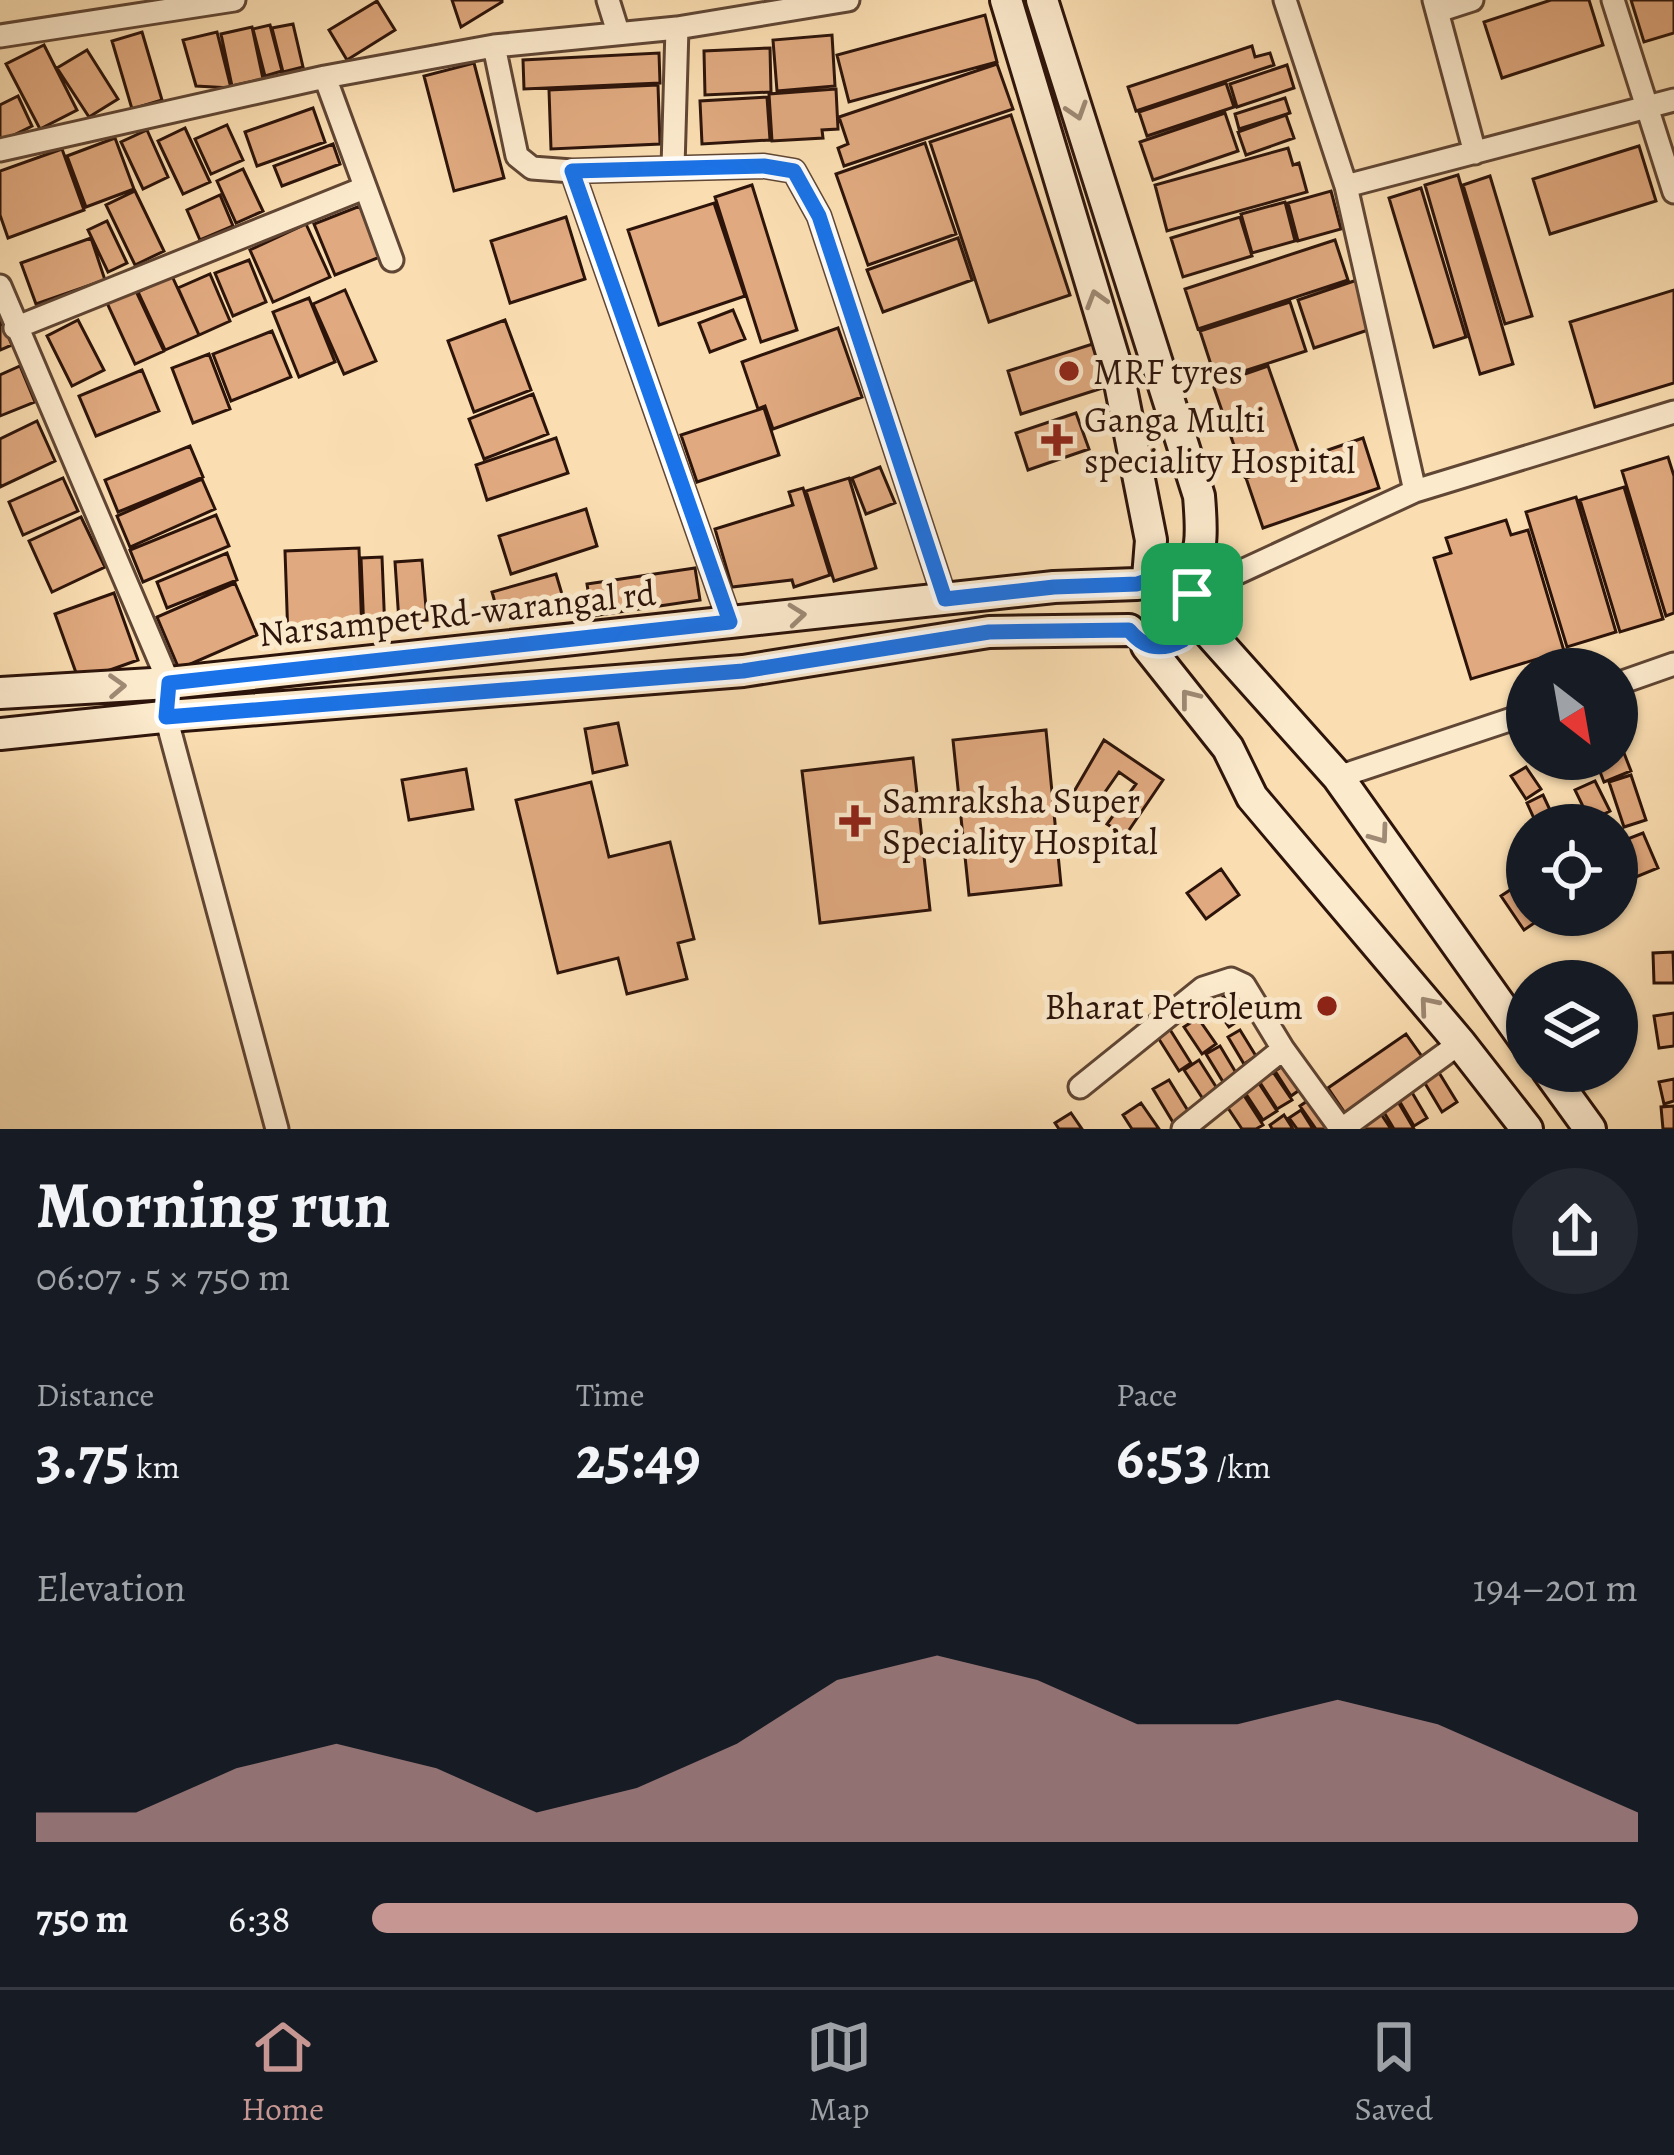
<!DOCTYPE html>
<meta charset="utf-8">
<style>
body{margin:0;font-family:Alegreya,serif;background:#242831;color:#f1f3f6;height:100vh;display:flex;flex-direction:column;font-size:45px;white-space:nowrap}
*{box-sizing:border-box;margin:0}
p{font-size:39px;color:#9ea1a6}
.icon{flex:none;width:66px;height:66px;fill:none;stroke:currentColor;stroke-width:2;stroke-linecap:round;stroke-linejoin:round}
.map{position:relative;height:1129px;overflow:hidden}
.details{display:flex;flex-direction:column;background:#171b24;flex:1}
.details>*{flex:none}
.needle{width:78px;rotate:149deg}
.tools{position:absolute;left:1506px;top:648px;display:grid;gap:24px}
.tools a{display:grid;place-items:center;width:132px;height:132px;border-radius:50%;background:#171b24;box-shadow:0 3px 9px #0004;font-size:60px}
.pin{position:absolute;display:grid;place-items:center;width:102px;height:102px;color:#fff;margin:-51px;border-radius:24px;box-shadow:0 6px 18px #0006}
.round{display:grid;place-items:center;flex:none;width:126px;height:126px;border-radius:63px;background:#242831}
.headline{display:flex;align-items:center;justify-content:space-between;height:204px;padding:0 36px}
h1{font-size:66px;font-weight:700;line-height:90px}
.metrics{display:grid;grid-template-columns:repeat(3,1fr);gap:18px;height:204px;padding:12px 36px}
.metrics div{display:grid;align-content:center}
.metrics b{font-size:60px;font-weight:700}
.metrics small{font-size:33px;font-weight:400}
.metrics p{font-size:33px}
.chart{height:336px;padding:24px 36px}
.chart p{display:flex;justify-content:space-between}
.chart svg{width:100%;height:216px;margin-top:12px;fill:#c59692;opacity:.7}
ul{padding:0 36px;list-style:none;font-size:39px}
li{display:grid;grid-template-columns:192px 144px 1fr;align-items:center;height:90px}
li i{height:30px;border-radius:15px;background:#c59692}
.tab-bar{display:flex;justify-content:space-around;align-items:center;height:168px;border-top:3px solid #363941;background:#171b24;font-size:33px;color:#9ea1a6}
.tab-bar a{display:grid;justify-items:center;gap:6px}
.tab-bar .on{color:#c59692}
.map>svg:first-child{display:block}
</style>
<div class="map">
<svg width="1674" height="1129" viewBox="0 0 1674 1129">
<rect width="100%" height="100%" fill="#fadeb2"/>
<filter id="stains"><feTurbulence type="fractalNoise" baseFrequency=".00167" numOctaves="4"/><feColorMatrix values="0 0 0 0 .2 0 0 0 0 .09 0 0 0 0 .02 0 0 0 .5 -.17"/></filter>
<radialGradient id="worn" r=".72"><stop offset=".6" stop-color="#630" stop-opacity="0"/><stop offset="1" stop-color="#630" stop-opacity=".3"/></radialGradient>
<path fill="#e0a97f" stroke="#2d140a" stroke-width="3" d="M452,0H502V2L461,27Z
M1551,0H1589L1603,45L1502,78L1484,22Z
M1631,0H1674V33L1644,42Z
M377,1L395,30L347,60L329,30Z
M985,15L997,62L849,102L837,55Z
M293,24L303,67L283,72L272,28Z
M270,25L282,71L265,76L253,29Z
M252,27L263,79L232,86L221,34Z
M142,32L162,100L132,109L112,41Z
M217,32L231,88L196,86L183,40Z
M832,35L835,86L777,91L773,40Z
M44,45L77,110L40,129L6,64Z
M1252,46L1255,57L1270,53L1274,65L1136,111L1128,87Z
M770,48L771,92L705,95L704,51Z
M87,50L118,99L89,117L57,68Z
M659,53L660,83L524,89L523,60Z
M474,63L504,178L454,191L424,76Z
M997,64L1013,109L844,166L838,148L848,144L839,117Z
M1287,65L1294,88L1237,107L1230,84Z
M1226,83L1234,107L1147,136L1139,112Z
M658,85L660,144L551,149L549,90Z
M836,89L838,129L822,130L823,138L772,141L769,94Z
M18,96L32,126L0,142V105Z
M767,97L770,140L702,144L700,101Z
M1285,98L1290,113L1239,129L1235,114Z
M313,108L325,142L257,166L245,132Z
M1225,113L1238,151L1153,180L1140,142Z
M1011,115L1070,295L989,322L930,142Z
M1286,115L1294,138L1246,155L1238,132Z
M227,125L243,160L211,174L195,139Z
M185,128L210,182L183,194L158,141Z
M147,130L168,177L143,189L121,142Z
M115,138L134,189L86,207L67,156Z
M925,143L956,234L868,265L836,174Z
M333,144L340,164L282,186L274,166Z
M1639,146L1656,201L1550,234L1533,179Z
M1288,148L1293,165L1299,163L1307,192L1167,231L1155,185Z
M62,149L84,210L8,238L0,215V171Z
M243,169L263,211L236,223L217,181Z
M1458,175L1513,364L1480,374L1425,185Z
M1490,176L1532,316L1505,324L1463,185Z
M752,185L797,330L761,342L715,197Z
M1421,188L1466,337L1434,347L1389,198Z
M135,191L164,251L135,265L106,205Z
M1331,191L1341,229L1298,241L1288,203Z
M220,195L233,226L200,240L187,210Z
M1285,202L1295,241L1252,253L1241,214Z
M714,203L745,296L659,325L628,230Z
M360,206L380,257L335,275L314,224Z
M566,217L585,279L510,303L491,241Z
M1240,217L1252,256L1183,277L1171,238Z
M107,221L127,263L108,272L88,230Z
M306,224L330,277L273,302L250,250Z
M91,238L105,280L36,304L21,263Z
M958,238L972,280L883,312L867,270Z
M1335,240L1348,280L1198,329L1185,289Z
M249,260L266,302L233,316L215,273Z
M210,274L230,321L199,335L178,288Z
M172,276L199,335L165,350L138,292Z
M1357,280L1374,328L1314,348L1298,300Z
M345,290L376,361L344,374L313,304Z
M1674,290V383L1595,407L1570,322Z
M136,291L164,351L135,364L107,303Z
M309,298L335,362L299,377L273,312Z
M1290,302L1306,351L1216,380L1200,331Z
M733,310L745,339L710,352L699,323Z
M0,318L12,345L0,350Z
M78,320L104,370L72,386L47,336Z
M505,320L531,390L474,412L448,341Z
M838,328L862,397L773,429L765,406L758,409L742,362Z
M272,331L291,377L231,401L213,354Z
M1099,342L1112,385L1021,414L1008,371Z
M209,354L230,409L193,423L172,368Z
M20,366L35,402L0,416V375Z
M1268,366L1300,457L1245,477L1213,385Z
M142,370L159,411L96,436L79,396Z
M533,394L548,434L484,459L469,419Z
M764,408L779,455L697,482L681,435Z
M1076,413L1089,449L1028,470L1016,433Z
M37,421L55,461L0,487V439Z
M556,438L568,473L487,500L476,465Z
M1363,438L1379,488L1263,528L1246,478Z
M190,446L203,477L118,512L105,480Z
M1668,457L1674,476V613L1666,616L1622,471Z
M880,467L895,503L866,514L852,478Z
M63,478L78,511L23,535L9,502Z
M849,478L876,568L834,581L806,491Z
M202,479L215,509L130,547L117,516Z
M1624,487L1663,619L1620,632L1580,500Z
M803,488L830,575L794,587L792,580L732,587L715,529L793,505L789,492Z
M1576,497L1616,632L1567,647L1526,512Z
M586,509L597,546L511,574L499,536Z
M216,515L229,546L143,582L130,550Z
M81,517L105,567L52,592L29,541Z
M1506,520L1511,535L1528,530L1564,651L1471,679L1434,558L1451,553L1446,538Z
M359,548L362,636L288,639L285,551Z
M227,553L237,580L167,608L157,582Z
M382,557L385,632L364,633L361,558Z
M422,560L427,620L399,622L395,562Z
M695,568L700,600L592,616L587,584Z
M556,574L564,601L500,620L492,592Z
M235,583L257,635L179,669L157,617Z
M114,593L138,660L79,681L55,614Z
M618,723L627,765L593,773L585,729Z
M1046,730L1061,885L969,895L953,740Z
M1617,735L1631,771L1604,782L1595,759H1617Z
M1104,740L1163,780L1125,836L1107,824L1136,784L1119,772L1091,812L1072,795Z
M913,758L930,910L820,923L802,771Z
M1526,767L1541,789L1526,799L1511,776Z
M466,769L473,809L409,820L402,780Z
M1631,775L1646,820L1624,827L1609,782Z
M1595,781L1610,811L1590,821L1575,790Z
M591,782L609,857L670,842L694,939L678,943L687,979L627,994L618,958L558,973L516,800Z
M1543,795L1557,825H1537L1527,803Z
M1643,833L1658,868L1631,879L1617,843Z
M1221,869L1239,895L1206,919L1187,893Z
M1527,879V915H1546L1524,930L1501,896Z
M1673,952L1674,983H1654L1653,953Z
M1226,995L1242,1018L1229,1027L1213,1004Z
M1674,1013V1046L1659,1048L1654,1016Z
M1198,1018L1216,1044L1202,1054L1184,1027Z
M1169,1028L1191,1063L1179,1071L1157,1036Z
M1240,1030L1256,1056L1244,1064L1228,1037Z
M1406,1034L1423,1058L1345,1113L1328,1088Z
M1220,1046L1238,1076L1225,1085L1206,1054Z
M1199,1060L1220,1093L1205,1102L1184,1070Z
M1289,1062L1305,1086L1291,1096L1275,1071Z
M1438,1071L1457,1102L1442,1112L1423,1080Z
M1273,1072L1292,1100L1277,1109L1259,1081Z
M1674,1079V1101L1664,1104L1659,1082Z
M1169,1080L1190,1114L1174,1124L1153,1089Z
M1258,1082L1277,1111L1263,1120L1244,1091Z
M1410,1089L1427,1118L1414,1126L1397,1097Z
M1243,1094L1263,1125L1256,1129H1242L1226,1105Z
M1313,1097L1329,1129H1316L1300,1106Z
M1397,1100L1414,1129H1394L1382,1109Z
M1141,1103L1159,1129H1132L1123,1115Z
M1674,1106V1129H1663L1661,1107Z
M1301,1110L1313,1129H1297L1289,1118Z
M1071,1113L1082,1129H1059L1055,1123Z
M1381,1114L1391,1129H1360Z
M1284,1115L1293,1129H1272L1270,1125Z"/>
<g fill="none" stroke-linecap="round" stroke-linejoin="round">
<defs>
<path id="street" d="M608,0L618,32
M1285,0L1346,186L1415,491
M1434,0L1475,153
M1613,0L1674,192
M1438,11L1472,0
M0,36L234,0
M494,46L517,156L532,168L572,171L730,622
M325,77L392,260
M0,150L325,77L494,46L677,28L848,0
M673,167L677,28
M572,171L764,166L794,171L819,216L945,599
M1346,186L1674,100
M0,286L169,683L166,717L277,1129
M15,328L364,188
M1192,594L1415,491L1674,412
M1617,684L1674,664
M1338,777L1527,714
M1080,1087L1203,988L1231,979L1244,985L1283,1049L1341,1129
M1183,1129L1283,1049
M1342,1129L1460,1043"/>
<path id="secondary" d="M1006,0L1118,373L1151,540L1148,578
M1042,0L1199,496C1202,534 1204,551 1184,584
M1196,618L1338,777L1527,1043
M1147,646L1228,748L1252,797L1460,1043L1527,1129
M0,693L169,683L1054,587L1137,584
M0,734L182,715L743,671L989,632L1129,630
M1548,1071L1590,1129"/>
</defs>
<use href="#street" stroke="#604634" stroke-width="27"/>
<use href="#secondary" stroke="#2d140a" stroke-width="36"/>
<use href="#street" stroke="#fceacd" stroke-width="21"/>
<use href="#secondary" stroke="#fceacd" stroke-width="30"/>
</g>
<defs><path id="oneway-chevron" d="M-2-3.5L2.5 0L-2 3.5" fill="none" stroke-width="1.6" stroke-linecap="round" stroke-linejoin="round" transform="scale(3)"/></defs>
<g stroke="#9f8a75">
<use href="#oneway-chevron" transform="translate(1077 111) rotate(72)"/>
<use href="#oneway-chevron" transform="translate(1096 299) rotate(-107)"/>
<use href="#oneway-chevron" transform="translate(797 615) rotate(-6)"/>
<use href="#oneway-chevron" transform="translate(117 686) rotate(-3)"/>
<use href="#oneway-chevron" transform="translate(1189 698) rotate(-128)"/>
<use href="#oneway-chevron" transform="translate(1380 835) rotate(54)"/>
<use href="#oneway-chevron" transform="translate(1428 1005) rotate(-130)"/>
</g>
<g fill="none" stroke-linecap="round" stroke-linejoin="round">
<defs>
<path id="route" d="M764,166L794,171L819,216L945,599L1054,587L1137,584L1161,576C1195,582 1205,613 1183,640C1162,651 1144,649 1129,630L989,632L743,671L166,717L169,683L730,622L572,171Z"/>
</defs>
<use href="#route" stroke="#fff" stroke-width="24"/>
<use href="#route" stroke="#1a73e8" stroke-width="15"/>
</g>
<g fill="#8f2418" stroke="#fceacd" stroke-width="4.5">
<circle cx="1069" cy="371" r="12"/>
<path d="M1051 422h12v12h12v12h-12v12h-12v-12h-12v-12h12z"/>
<path d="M849 803h12v12h12v12h-12v12h-12v-12h-12v-12h12z"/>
<circle cx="1327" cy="1006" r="12"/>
</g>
<g text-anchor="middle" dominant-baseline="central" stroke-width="10" stroke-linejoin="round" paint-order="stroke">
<g font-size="36" fill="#2d140a" stroke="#fceacd" text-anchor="start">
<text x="1093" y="371">MRF tyres</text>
<text x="1084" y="419">Ganga Multi<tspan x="1084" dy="41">speciality Hospital</tspan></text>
<text x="882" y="800">Samraksha Super<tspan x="882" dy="41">Speciality Hospital</tspan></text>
<text x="1303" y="1006" text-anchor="end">Bharat Petroleum</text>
</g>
<g font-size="36" fill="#2d140a" stroke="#fceacd">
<text transform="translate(457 613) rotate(-6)">Narsampet Rd-warangal rd</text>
</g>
</g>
<rect width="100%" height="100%" filter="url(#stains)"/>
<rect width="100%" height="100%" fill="url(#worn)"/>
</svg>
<div class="tools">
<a><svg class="needle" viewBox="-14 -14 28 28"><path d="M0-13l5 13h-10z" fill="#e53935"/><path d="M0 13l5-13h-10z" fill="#9ea1a6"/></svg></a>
<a><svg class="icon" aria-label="locate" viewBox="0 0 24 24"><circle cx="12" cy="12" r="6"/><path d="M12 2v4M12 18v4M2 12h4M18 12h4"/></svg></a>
<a><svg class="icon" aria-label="layers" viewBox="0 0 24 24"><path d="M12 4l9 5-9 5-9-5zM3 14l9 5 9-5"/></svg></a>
</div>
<div class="pin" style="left:1192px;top:594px;background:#1e9e55"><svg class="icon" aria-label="arrive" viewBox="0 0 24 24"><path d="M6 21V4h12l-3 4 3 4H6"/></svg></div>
</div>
<section class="details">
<div class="headline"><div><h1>Morning run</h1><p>06:07 · 5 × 750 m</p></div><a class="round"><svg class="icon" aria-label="share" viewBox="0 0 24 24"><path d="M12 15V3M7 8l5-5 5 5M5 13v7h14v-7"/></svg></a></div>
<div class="metrics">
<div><p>Distance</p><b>3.75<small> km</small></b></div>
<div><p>Time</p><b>25:49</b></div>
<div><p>Pace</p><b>6:53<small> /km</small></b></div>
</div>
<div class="chart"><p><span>Elevation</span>194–201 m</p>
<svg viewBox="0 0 160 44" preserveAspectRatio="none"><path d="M0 44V38L10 38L20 29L30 24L40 29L50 38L60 33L70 24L80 11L90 6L100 11L110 20L120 20L130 15L140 20L150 29L160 38V44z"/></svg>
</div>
<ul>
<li><b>750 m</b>6:38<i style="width:100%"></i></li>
</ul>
</section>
<nav class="tab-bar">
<a class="on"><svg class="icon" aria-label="home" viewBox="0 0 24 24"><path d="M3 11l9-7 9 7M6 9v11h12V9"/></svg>Home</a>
<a><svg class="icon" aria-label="map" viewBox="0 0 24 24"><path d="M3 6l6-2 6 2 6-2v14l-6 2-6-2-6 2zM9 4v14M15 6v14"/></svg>Map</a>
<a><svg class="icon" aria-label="saved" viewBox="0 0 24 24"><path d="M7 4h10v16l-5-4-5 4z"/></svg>Saved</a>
</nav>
